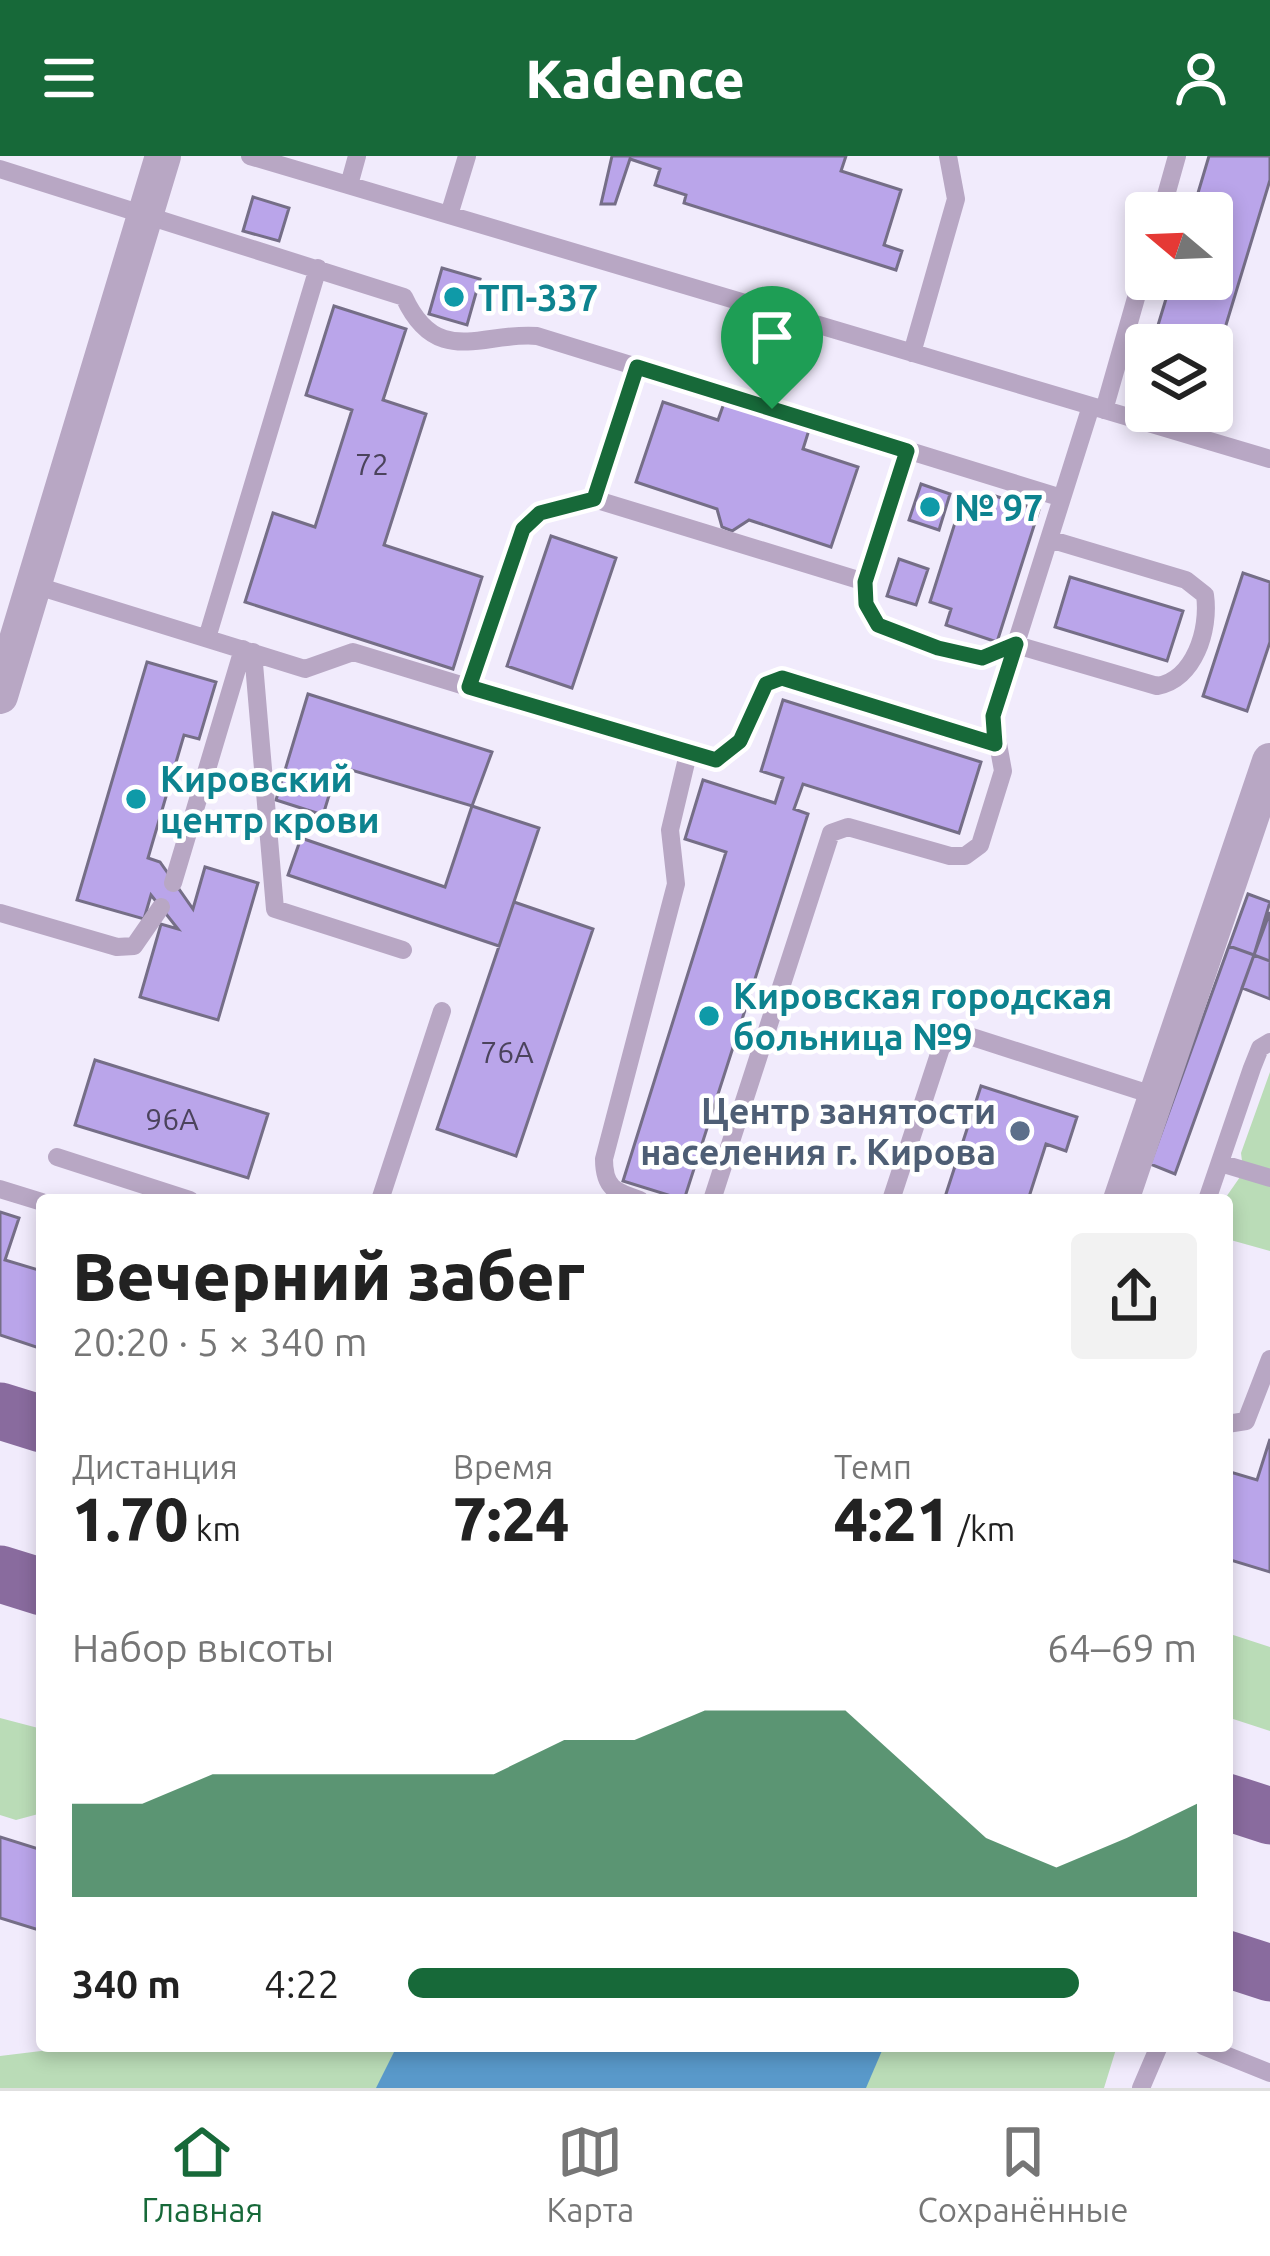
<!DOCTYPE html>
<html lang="ru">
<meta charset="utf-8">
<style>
body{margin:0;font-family:Ubuntu,sans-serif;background:#f2f2f2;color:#222;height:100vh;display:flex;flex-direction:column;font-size:45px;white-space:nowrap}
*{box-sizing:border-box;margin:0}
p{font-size:39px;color:#767676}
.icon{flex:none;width:66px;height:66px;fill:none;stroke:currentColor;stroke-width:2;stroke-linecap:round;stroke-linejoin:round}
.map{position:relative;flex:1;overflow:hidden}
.details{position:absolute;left:36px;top:1038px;width:1197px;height:858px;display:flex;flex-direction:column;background:#fff;border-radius:12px;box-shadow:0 6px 18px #0003}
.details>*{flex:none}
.needle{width:78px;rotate:289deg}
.tools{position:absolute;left:1125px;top:36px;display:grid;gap:24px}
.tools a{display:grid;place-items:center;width:108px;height:108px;border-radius:12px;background:#fff;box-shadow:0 6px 18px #0003;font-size:60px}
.pin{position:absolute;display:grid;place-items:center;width:102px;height:102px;color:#fff;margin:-123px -51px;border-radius:50% 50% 50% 0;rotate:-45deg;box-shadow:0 0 12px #0007}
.pin .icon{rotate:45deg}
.round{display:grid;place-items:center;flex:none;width:126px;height:126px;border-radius:12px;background:#f2f2f2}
.head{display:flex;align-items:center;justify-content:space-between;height:204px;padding:0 36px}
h1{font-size:66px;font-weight:800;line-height:90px}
.figures{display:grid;grid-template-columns:repeat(3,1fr);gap:18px;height:204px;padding:12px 36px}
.figures div{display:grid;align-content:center}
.figures b{font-size:60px;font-weight:800}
.figures small{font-size:33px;font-weight:400}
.figures p{font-size:33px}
.chart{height:336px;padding:24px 36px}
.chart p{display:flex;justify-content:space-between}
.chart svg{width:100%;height:216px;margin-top:12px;fill:#176939;opacity:.7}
ul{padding:0 36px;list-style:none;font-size:39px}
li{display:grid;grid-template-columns:192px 144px 1fr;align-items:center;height:90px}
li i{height:30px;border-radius:15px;background:#176939}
header{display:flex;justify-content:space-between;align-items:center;height:156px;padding:0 36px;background:#176939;color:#fff;font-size:54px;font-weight:800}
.tabs{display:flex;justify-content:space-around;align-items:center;height:168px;border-top:3px solid #e0e0e0;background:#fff;font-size:33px;color:#767676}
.tabs a{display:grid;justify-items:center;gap:6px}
.tabs .active{color:#176939}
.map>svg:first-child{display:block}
</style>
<header><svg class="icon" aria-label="menu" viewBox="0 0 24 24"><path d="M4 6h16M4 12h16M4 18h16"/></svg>Kadence<svg class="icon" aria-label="person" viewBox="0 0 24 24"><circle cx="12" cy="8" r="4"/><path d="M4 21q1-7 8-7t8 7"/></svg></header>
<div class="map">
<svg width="1270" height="1932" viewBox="0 0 1270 1932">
<rect width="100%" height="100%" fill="#f1ebfc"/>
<path fill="#badcb7" d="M1270,916V1017L1242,1005L1241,997Z
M1240,1021L1270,1028V1095L1227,1083L1224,1044Z
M1227,1477L1270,1491V1575L1227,1561Z
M0,1562L42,1573V1657L16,1664L0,1659Z
M82,1890H1117L1104,1932H0V1900Z"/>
<path fill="#5999ca" d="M397,1890H884L866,1932H376Z"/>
<path fill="#baa5ea" stroke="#756e87" stroke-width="3" d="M612,0H846L841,15L901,34L884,89L902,95L896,114L684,47L686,39L655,29L660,13L630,3L615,48H601Z
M1209,0H1270V24L1212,215V189H1152L1172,123H1212V57H1192Z
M253,41L289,52L279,85L243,75Z
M442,112L480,123L467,169L429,158Z
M334,150L406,173L383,244L426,258L384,389L482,421L453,513L245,446L273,357L315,371L352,254L306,239Z
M663,246L718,264L724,247L809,274L803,293L858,311L831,391L749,364L732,375L722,371L717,353L636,326Z
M921,328L950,338L939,374L909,364Z
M989,338L1039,354L997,486L946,469L951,453L930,446L959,354L982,361Z
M551,380L616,402L572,532L507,510Z
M899,403L928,413L916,449L887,440Z
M1243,417L1270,426V486L1247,555L1203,540Z
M1070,421L1183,455L1167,505L1055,471Z
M147,506L216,526L199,583L184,579L148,702L160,706L193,753L205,711L258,727L218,864L140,841L161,768L178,773L151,739L144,763L77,744Z
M308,538L492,596L472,650L338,610L323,659L276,644Z
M783,544L981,606L959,677L803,628L794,653L808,658L684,1044L623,1025L726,696L685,683L703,624L775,647L783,622L761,615Z
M472,650L539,672L499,790L288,719L301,682L445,731Z
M1248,738L1270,746L1254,799L1229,790Z
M514,746L593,773L516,1000L437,973Z
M1270,756V805L1254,799Z
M1229,790L1254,799L1175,1018L1150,1008Z
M1254,799L1270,805V843L1242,832Z
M95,904L268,958L248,1022L75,969Z
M981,930L1077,961L1066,995L1046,988L1028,1044H944Z
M0,1056L19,1062L5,1104L42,1115V1193L0,1179Z
M1270,1283V1416L1227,1403V1315L1257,1324Z
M0,1681L42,1694V1775L0,1762Z"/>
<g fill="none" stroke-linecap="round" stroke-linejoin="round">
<path stroke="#b8a7c4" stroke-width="18" d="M250,0L1270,303
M0,13L404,141C437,213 484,175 537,180L1062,342L1091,250
M349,29L357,0
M1161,57L1177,0
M449,59L467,0
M912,197L956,43L948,0
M637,211L594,343L865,426L907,295
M1104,254L1146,107
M865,426L866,448L878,469L938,492L982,502L1016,489L1157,530C1194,524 1210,474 1205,439L1186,424L1049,383
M34,429L305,513L353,496L688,598L670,674L676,728L604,1003C604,1032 615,1036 640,1044
M207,482L318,112
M253,496L275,753L403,794
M469,531L523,373L540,357L594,343
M688,598C751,611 738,569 765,528L782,522L995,588
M173,727L243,493
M0,757L117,791L134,790L161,751
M57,1001L190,1044
M1220,1007L1270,1022
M0,1033L42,1046
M380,1044L442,855
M712,1044L831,677L848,671L950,700H965L980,689L1003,615L993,560L1062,342
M891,1044L941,892L952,881L966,879L1156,940
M1207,1044L1252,912L1260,892L1270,886
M1227,1268L1246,1265L1270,1203
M1203,1890L1270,1917
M1141,1932L1159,1890"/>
<path stroke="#b8a7c4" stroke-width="36" d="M0,540L163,0
M1121,1044L1270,605"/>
<path stroke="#896b9e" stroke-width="57" d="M0,1255L42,1268
M0,1418L42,1431
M1227,1646L1270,1660
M1227,1803L1270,1817"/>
</g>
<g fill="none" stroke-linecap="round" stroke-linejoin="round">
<defs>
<path id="route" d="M637,211L907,295L865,426L866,448L878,469L938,492L982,502L1016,488L993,560L995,588L782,522L766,528L740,585L716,604L469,531L523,373L540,357L594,343Z"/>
</defs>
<use href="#route" stroke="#fff" stroke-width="24"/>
<use href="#route" stroke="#176939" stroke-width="15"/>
</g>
<g fill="#0f9aa8" stroke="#fff" stroke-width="4.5">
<circle cx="454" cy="141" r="12"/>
<circle cx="930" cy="351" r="12"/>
<circle cx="136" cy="643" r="12"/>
<circle cx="709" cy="860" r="12"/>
</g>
<circle fill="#5c6f8a" stroke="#fff" stroke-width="4.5" cx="1020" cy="975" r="12"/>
<g text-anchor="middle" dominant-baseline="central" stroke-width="9" stroke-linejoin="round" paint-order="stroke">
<g font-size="30" fill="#4b435c">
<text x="372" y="308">72</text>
<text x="507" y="896">76А</text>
<text x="172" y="963">96А</text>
</g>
<g font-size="36" font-weight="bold" fill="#0d838f" stroke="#fff" text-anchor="start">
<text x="478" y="141">ТП-337</text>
<text x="954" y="351">№ 97</text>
<text x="160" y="622">Кировский<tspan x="160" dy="41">центр крови</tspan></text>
<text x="733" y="839">Кировская городская<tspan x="733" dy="41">больница №9</tspan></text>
</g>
<g font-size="36" font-weight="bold" fill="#4e5e75" stroke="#fff" text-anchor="end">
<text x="996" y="954">Центр занятости<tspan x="996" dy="41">населения г. Кирова</tspan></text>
</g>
</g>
</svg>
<div class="tools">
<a><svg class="needle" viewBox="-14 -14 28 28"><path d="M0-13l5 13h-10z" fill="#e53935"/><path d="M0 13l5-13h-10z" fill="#767676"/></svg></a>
<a><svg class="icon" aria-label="layers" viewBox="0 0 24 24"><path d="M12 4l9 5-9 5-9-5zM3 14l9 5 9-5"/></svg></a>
</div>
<div class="pin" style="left:772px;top:253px;background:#1e9e55"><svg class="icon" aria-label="arrive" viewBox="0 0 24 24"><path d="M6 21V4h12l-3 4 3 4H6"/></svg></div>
<section class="details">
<div class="head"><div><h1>Вечерний забег</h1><p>20:20 · 5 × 340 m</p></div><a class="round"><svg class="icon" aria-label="share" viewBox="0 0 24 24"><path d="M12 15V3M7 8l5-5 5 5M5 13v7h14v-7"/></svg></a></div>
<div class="figures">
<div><p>Дистанция</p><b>1.70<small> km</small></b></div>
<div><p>Время</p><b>7:24</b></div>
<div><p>Темп</p><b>4:21<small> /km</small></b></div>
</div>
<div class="chart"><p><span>Набор высоты</span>64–69 m</p>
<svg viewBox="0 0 160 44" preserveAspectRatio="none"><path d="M0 44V25L10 25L20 19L30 19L40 19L50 19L60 19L70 12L80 12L90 6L100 6L110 6L120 19L130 32L140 38L150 32L160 25V44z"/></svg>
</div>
<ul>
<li><b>340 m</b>4:22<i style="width:85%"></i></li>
</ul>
</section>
</div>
<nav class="tabs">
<a class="active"><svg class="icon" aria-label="home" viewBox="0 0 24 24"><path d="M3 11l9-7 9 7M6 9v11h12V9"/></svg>Главная</a>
<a><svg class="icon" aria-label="map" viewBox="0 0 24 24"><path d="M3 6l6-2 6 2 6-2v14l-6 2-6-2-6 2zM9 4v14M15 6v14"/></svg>Карта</a>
<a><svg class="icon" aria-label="saved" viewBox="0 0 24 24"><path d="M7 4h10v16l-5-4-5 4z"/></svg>Сохранённые</a>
</nav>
